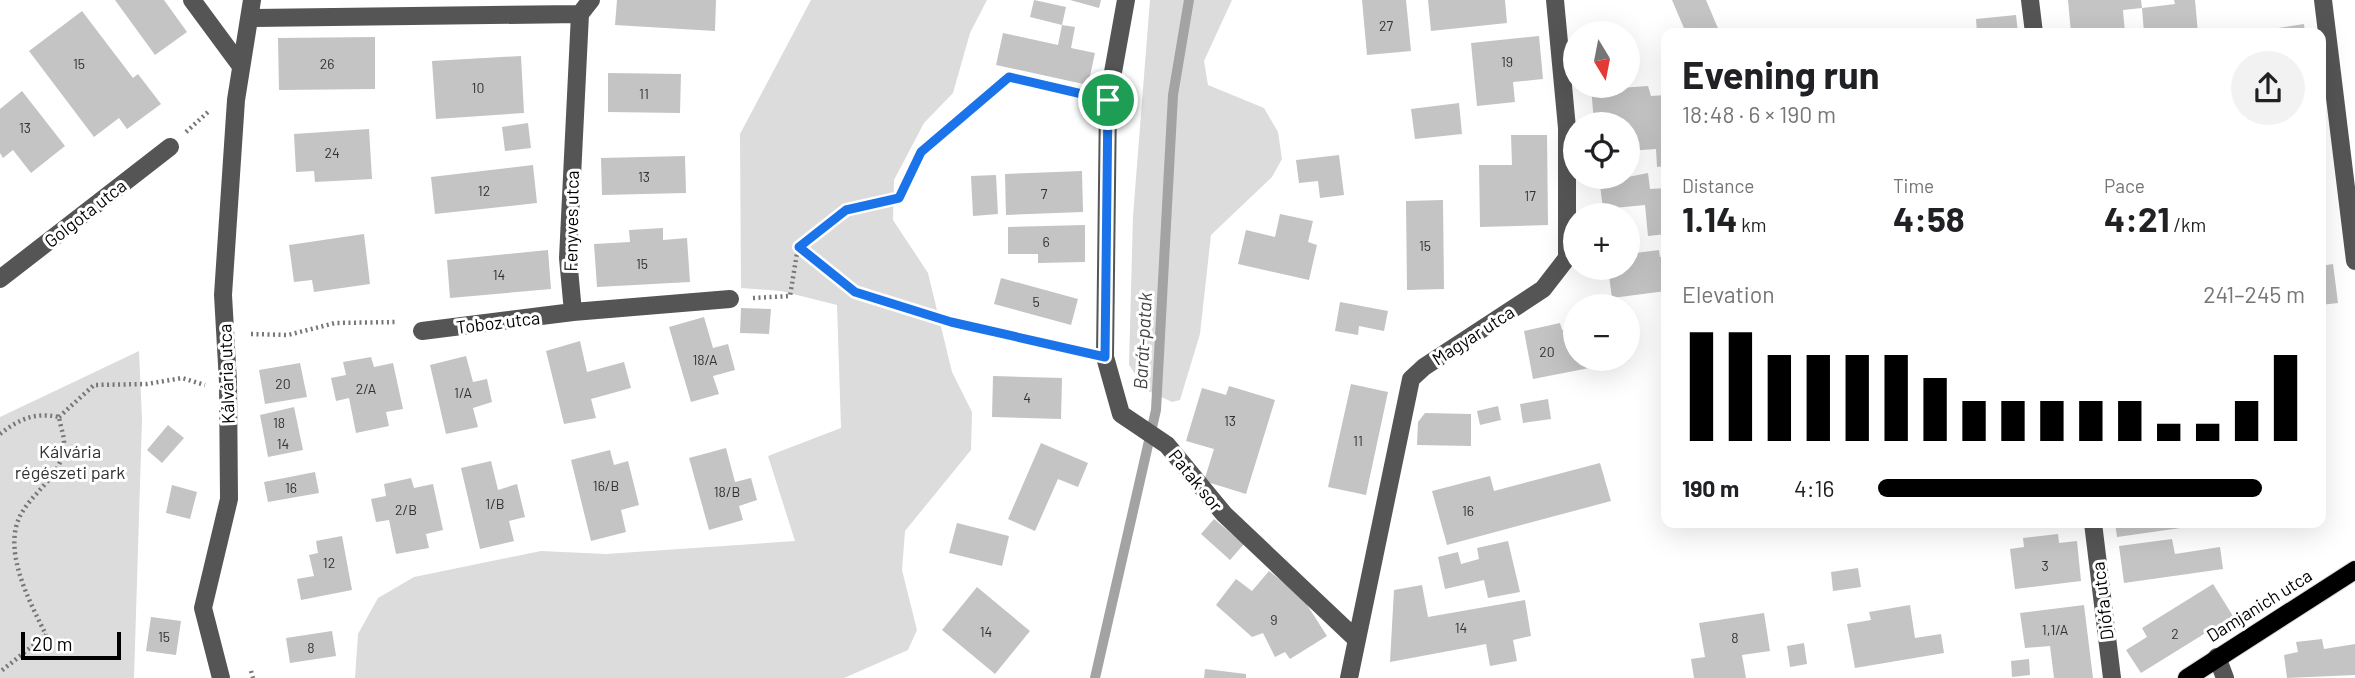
<!DOCTYPE html>
<meta charset="utf-8">
<style>
body{margin:0;font-family:Barlow,sans-serif;background:#f2f2f2;color:#202124;height:100vh;display:flex;flex-direction:column;font-size:26px;white-space:nowrap}
*{box-sizing:border-box;margin:0}
p{font-size:23px;color:#757577}
.icon{flex:none;width:38px;height:38px;fill:none;stroke:currentColor;stroke-width:2;stroke-linecap:round;stroke-linejoin:round}
.map{position:relative;flex:1;overflow:hidden}
.sheet{position:absolute;left:1661px;top:28px;width:665px;height:500px;display:flex;flex-direction:column;background:#fff;border-radius:14px;box-shadow:0 7px 28px #0002}
.sheet>*{flex:none}
.needle{width:46px;rotate:170deg}
.tools{position:absolute;left:1563px;top:21px;display:grid;gap:14px}
.tools a{display:grid;place-items:center;width:77px;height:77px;border-radius:50%;background:#fff;box-shadow:0 7px 28px #0002;font-size:35px}
.scale{position:absolute;left:21px;bottom:18px;width:100px;box-sizing:border-box;padding-left:7px;border:4px solid #000;border-top:0;font-size:19px;line-height:24px;white-space:nowrap;color:#000;-webkit-text-stroke:5px #fff;paint-order:stroke}
.pin{position:absolute;display:grid;place-items:center;width:60px;height:60px;color:#fff;margin:-30px;border:4px solid #fff;border-radius:50%;box-shadow:0 2px 7px #0007}
.round{display:grid;place-items:center;flex:none;width:74px;height:74px;border-radius:37px;background:#f2f2f2}
.head{display:flex;align-items:center;justify-content:space-between;height:119px;padding:0 21px}
h1{font-size:38px;font-weight:700;line-height:52px}
.metrics{display:grid;grid-template-columns:repeat(3,1fr);gap:10px;height:119px;padding:7px 21px}
.metrics div{display:grid;align-content:center}
.metrics b{font-size:35px;font-weight:700}
.metrics small{font-size:19px;font-weight:400}
.metrics p{font-size:19px}
.chart{height:196px;padding:14px 21px}
.chart p{display:flex;justify-content:space-between}
.chart svg{width:100%;height:126px;margin-top:7px;stroke:#000;stroke-width:6}
ul{padding:0 21px;list-style:none;font-size:23px}
li{display:grid;grid-template-columns:112px 84px 1fr;align-items:center;height:52px}
li i{height:18px;border-radius:9px;background:#000}
.map>svg:first-child{display:block}
</style>
<div class="map">
<svg width="2355" height="678" viewBox="0 0 2355 678">
<rect width="100%" height="100%" fill="#fff"/>
<path fill="#dcdcdc" d="M811,0H987L970,33L953,93L924,123L894,180L893,220L928,273L952,372L972,412L971,450L905,531L902,570L917,630L908,650L844,678H355L358,634L378,598L414,577L541,551L606,554L795,541L768,456L841,428L837,305L781,291L741,288L740,134Z
M1150,0H1232L1204,61L1208,85L1264,108L1278,132L1282,159L1272,177L1211,235L1200,334L1180,400L1172,402L1146,390L1129,365L1133,216Z
M139,351L142,420L134,678H0V417Z"/>
<g fill="none" stroke-linecap="round" stroke-linejoin="round">
<path stroke="#a3a3a3" stroke-width="10" d="M1095,678L1156,410L1173,95L1189,0"/>
</g>
<path fill="#c4c4c4" d="M115,0H164L187,32L155,55Z
M617,0H716L715,31L615,25Z
M1034,0L1066,7L1062,25L1030,17Z
M1070,0H1101L1099,8Z
M1362,0H1406L1411,51L1367,55Z
M1428,0H1505L1507,23L1431,31Z
M1672,0H1706L1720,33H1686Z
M2068,0H2141L2142,8L2123,10L2125,33H2071Z
M2174,0H2195L2198,33H2144L2142,8L2175,4Z
M82,11L133,78L138,74L161,104L127,129L119,118L94,137L29,51Z
M2016,15L2018,33H1977L1976,19Z
M2304,24L2305,33H2259V31Z
M1062,25L1075,27L1071,48L1095,53L1088,85L996,65L1003,33L1058,45Z
M1539,36L1543,79L1513,82L1515,102L1477,106L1471,43Z
M375,37V89L279,90L278,38Z
M521,56L524,113L436,119L432,61Z
M608,73L681,74L680,113L608,112Z
M1591,86L1620,88L1648,86L1651,96L1666,95V166L1657,167L1656,149L1628,151V124H1594Z
M22,91L65,146L31,173L13,150L3,158L0,153V109Z
M1459,103L1462,134L1415,139L1411,109Z
M528,123L531,148L505,151L502,127Z
M369,129L372,179L315,182L314,171L296,172L294,134Z
M1511,135H1547L1548,225L1480,227L1479,165H1512Z
M1339,155L1344,195L1320,198L1318,181L1299,183L1296,160Z
M685,156L686,193L602,195L601,158Z
M533,165L537,203L435,214L431,177Z
M1082,171L1083,212L1006,215L1005,174Z
M1648,173L1650,189L1666,188V234L1648,236L1645,205L1603,209L1599,177H1628Z
M996,175L998,214L973,216L971,176Z
M1443,200L1444,289L1407,290L1406,201Z
M1280,214L1313,221L1308,242L1317,245L1309,280L1238,264L1246,230L1275,237Z
M1085,225V262L1038,263V254H1008V227Z
M663,228V240L687,238L690,282L597,287L594,244L630,242L629,230Z
M364,234L370,284L314,292L312,280L294,282L289,245Z
M548,250L551,289L450,298L447,260Z
M1659,250L1660,257L1666,256V291L1612,298L1608,268H1628V254Z
M2333,264L2338,303L2320,305V266Z
M1001,278L1078,299L1071,325L994,304Z
M1340,302L1388,311L1384,331L1359,326L1358,335L1335,331Z
M741,308L771,309L769,334L740,333Z
M704,317L713,348L728,344L735,370L713,376L719,394L691,402L669,327Z
M1560,323L1562,330L1575,328V359L1630,360L1533,379L1524,331Z
M580,341L587,372L624,362L631,388L591,399L596,418L564,424L546,351Z
M466,356L473,382L487,379L492,402L473,408L478,427L446,434L430,365Z
M371,357L374,367L393,363L403,409L386,412L389,426L356,433L349,398L336,401L331,378L346,375L343,362Z
M300,363L307,397L265,404L259,370Z
M993,376L1062,378L1061,419L992,417Z
M1351,384L1388,392L1366,495L1328,487Z
M1229,386L1275,400L1246,494L1204,481L1214,449L1186,441L1202,388L1226,395Z
M1548,399L1551,419L1523,423L1520,404Z
M1498,406L1501,420L1480,425L1477,411Z
M294,407L303,450L268,457L260,415Z
M1425,413L1471,414V446L1417,445L1418,422Z
M168,425L184,438L162,463L147,450Z
M1041,443L1088,463L1078,487L1058,479L1035,531L1008,519Z
M726,448L735,482L751,478L757,500L739,506L743,520L709,530L689,458Z
M610,450L614,465L628,461L639,505L621,510L626,532L591,541L571,460Z
M491,461L498,490L517,484L525,517L509,521L514,541L480,549L461,468Z
M1600,463L1611,501L1447,545L1432,491L1490,476L1494,491Z
M315,472L319,493L268,502L264,482Z
M411,478L414,488L433,484L443,530L426,534L429,548L396,554L389,520L376,522L371,499L386,496L384,484Z
M172,485L197,492L190,519L166,513Z
M1214,519L1244,544L1230,560L1201,534Z
M957,523L1009,536L1002,566L949,553Z
M2115,523H2202V525L2117,537Z
M2058,534L2059,543L2077,541L2081,581L2015,589L2010,549L2024,547L2023,538Z
M342,536L352,590L301,600L297,579L314,576L309,555L318,553L316,541Z
M2172,539L2175,554L2220,547L2223,569L2124,583L2119,546Z
M1508,541L1520,592L1488,598L1484,580L1445,589L1438,557L1458,552L1461,564L1479,559L1477,548Z
M1858,568L1861,587L1833,591L1831,572Z
M1269,571L1302,597L1327,636L1290,659L1285,652L1275,657L1263,633L1252,637L1216,605L1236,579L1252,591Z
M2213,584L2233,616L2141,673L2126,650L2147,637L2142,628Z
M1422,585L1428,617L1525,600L1531,636L1513,640L1517,661L1490,666L1486,644L1390,662L1394,590Z
M977,587L1030,631L995,674L942,630Z
M1910,605L1915,638L1941,634L1944,653L1855,668L1847,624L1871,620L1869,612Z
M2084,605L2093,678H2054L2050,646L2025,648L2020,613Z
M1764,613L1770,651L1742,655L1746,678H1694L1691,659L1705,657L1699,623Z
M151,617L181,621L176,655L146,651Z
M332,631L336,656L290,663L286,638Z
M2322,639L2324,649L2355,644V675L2287,678L2284,655L2298,652L2296,642Z
M1804,643L1807,664L1790,667L1787,646Z
M2029,659L2030,675L2012,677L2011,661Z
M1205,669L1246,674V678H1204Z"/>
<g fill="none" stroke-linecap="round" stroke-linejoin="round">
<defs>
<path id="major" d="M2187,678L2355,570"/>
</defs>
<use href="#major" stroke="#dbdbdb" stroke-width="20"/>
<path stroke="#777" stroke-width="4.5" stroke-dasharray="2 3.5" stroke-linecap="butt" d="M186,132L208,112
M798,247L855,292L951,322L1080,351
M753,298L790,296L798,247L846,210L899,198L921,152L1009,77L1083,94
M251,334L288,335L335,323L398,322
M59,417L94,385L147,384L182,378L205,385
M0,434C19,419 35,412 59,417C60,425 64,435 64,443C64,480 24,494 16,527C8,562 31,604 46,635L0,672
M251,671L253,678"/>
<path stroke="#555" stroke-width="18" d="M192,0L240,65
M591,0L580,14L568,258L573,312L730,299
M1126,0L1108,100L1105,357L1121,414L1167,445L1224,514L1356,639
M2030,0L2034,33
M2323,0L2355,261
M251,18L580,14
M0,279L170,147
M422,331L573,312
M2093,523L2112,678
M2217,657L2225,678
M221,678L203,608L229,499L228,382L223,295L236,100L252,0
M1349,678L1411,379L1424,367L1543,289L1567,258V128L1555,0"/>
<use href="#major" stroke="#000" stroke-width="18"/>
</g>
<g fill="none" stroke-linecap="round" stroke-linejoin="round">
<defs>
<path id="route" d="M1009,77L1108,100L1105,357L951,322L855,292L799,247L846,210L899,198L921,152Z"/>
</defs>
<use href="#route" stroke="#fff" stroke-width="14"/>
<use href="#route" stroke="#1a73e8" stroke-width="9"/>
</g>
<g text-anchor="middle" dominant-baseline="central" stroke-width="6" stroke-linejoin="round" paint-order="stroke">
<g font-size="14" fill="#313131">
<text x="1386" y="25">27</text>
<text x="1507" y="61">19</text>
<text x="79" y="63">15</text>
<text x="327" y="63">26</text>
<text x="478" y="87">10</text>
<text x="644" y="93">11</text>
<text x="25" y="127">13</text>
<text x="332" y="152">24</text>
<text x="644" y="176">13</text>
<text x="484" y="190">12</text>
<text x="1044" y="193">7</text>
<text x="1530" y="195">17</text>
<text x="1046" y="241">6</text>
<text x="1425" y="245">15</text>
<text x="642" y="263">15</text>
<text x="499" y="274">14</text>
<text x="1036" y="301">5</text>
<text x="1547" y="351">20</text>
<text x="705" y="359">18/A</text>
<text x="283" y="383">20</text>
<text x="366" y="388">2/A</text>
<text x="463" y="392">1/A</text>
<text x="1027" y="397">4</text>
<text x="1230" y="420">13</text>
<text x="279" y="422">18</text>
<text x="1358" y="440">11</text>
<text x="283" y="443">14</text>
<text x="606" y="485">16/B</text>
<text x="291" y="487">16</text>
<text x="727" y="491">18/B</text>
<text x="495" y="503">1/B</text>
<text x="406" y="509">2/B</text>
<text x="1468" y="510">16</text>
<text x="329" y="562">12</text>
<text x="2045" y="565">3</text>
<text x="1274" y="619">9</text>
<text x="1461" y="627">14</text>
<text x="2055" y="629">1,1/A</text>
<text x="986" y="631">14</text>
<text x="2175" y="633">2</text>
<text x="164" y="636">15</text>
<text x="1735" y="637">8</text>
<text x="311" y="647">8</text>
</g>
<g font-size="18" fill="#000" stroke="#fff">
<text transform="translate(85 213) rotate(-38)">Golgota utca</text>
<text transform="translate(571 221) rotate(-89)">Fenyves utca</text>
<text transform="translate(498 322) rotate(-7)">Toboz utca</text>
<text transform="translate(1473 335) rotate(-33)">Magyar utca</text>
<text transform="translate(226 374) rotate(-92)">Kálvária utca</text>
<text transform="translate(1196 480) rotate(51)">Patak sor</text>
<text transform="translate(2102 601) rotate(-97)">Diófa utca</text>
<text transform="translate(2259 605) rotate(-32)">Damjanich utca</text>
</g>
<g font-size="18" fill="#333" stroke="#fff">
<text x="70" y="451">Kálvária<tspan x="70" dy="21">régészeti park</tspan></text>
</g>
<g font-size="19" font-style="italic" fill="#444" stroke="#fff">
<text transform="translate(1142 341) rotate(-87)">Barát-patak</text>
</g>
</g>
</svg>
<div class="tools">
<a><svg class="needle" viewBox="-14 -14 28 28"><path d="M0-13l5 13h-10z" fill="#e53935"/><path d="M0 13l5-13h-10z" fill="#757577"/></svg></a>
<a><svg class="icon" aria-label="locate" viewBox="0 0 24 24"><circle cx="12" cy="12" r="6"/><path d="M12 2v4M12 18v4M2 12h4M18 12h4"/></svg></a>
<a>+</a>
<a>−</a>
</div>
<div class="scale">20 m</div>
<div class="pin" style="left:1108px;top:100px;background:#1e9e55"><svg class="icon" aria-label="arrive" viewBox="0 0 24 24"><path d="M6 21V4h12l-3 4 3 4H6"/></svg></div>
<section class="sheet">
<div class="head"><div><h1>Evening run</h1><p>18:48 · 6 × 190 m</p></div><a class="round"><svg class="icon" aria-label="share" viewBox="0 0 24 24"><path d="M12 15V3M7 8l5-5 5 5M5 13v7h14v-7"/></svg></a></div>
<div class="metrics">
<div><p>Distance</p><b>1.14<small> km</small></b></div>
<div><p>Time</p><b>4:58</b></div>
<div><p>Pace</p><b>4:21<small> /km</small></b></div>
</div>
<div class="chart"><p><span>Elevation</span>241–245 m</p>
<svg viewBox="0 0 160 44" preserveAspectRatio="none"><path d="M5 44V6M15 44V6M25 44V14M35 44V14M45 44V14M55 44V14M65 44V22M75 44V30M85 44V30M95 44V30M105 44V30M115 44V30M125 44V38M135 44V38M145 44V30M155 44V14"/></svg>
</div>
<ul>
<li><b>190 m</b>4:16<i style="width:90%"></i></li>
</ul>
</section>
</div>
